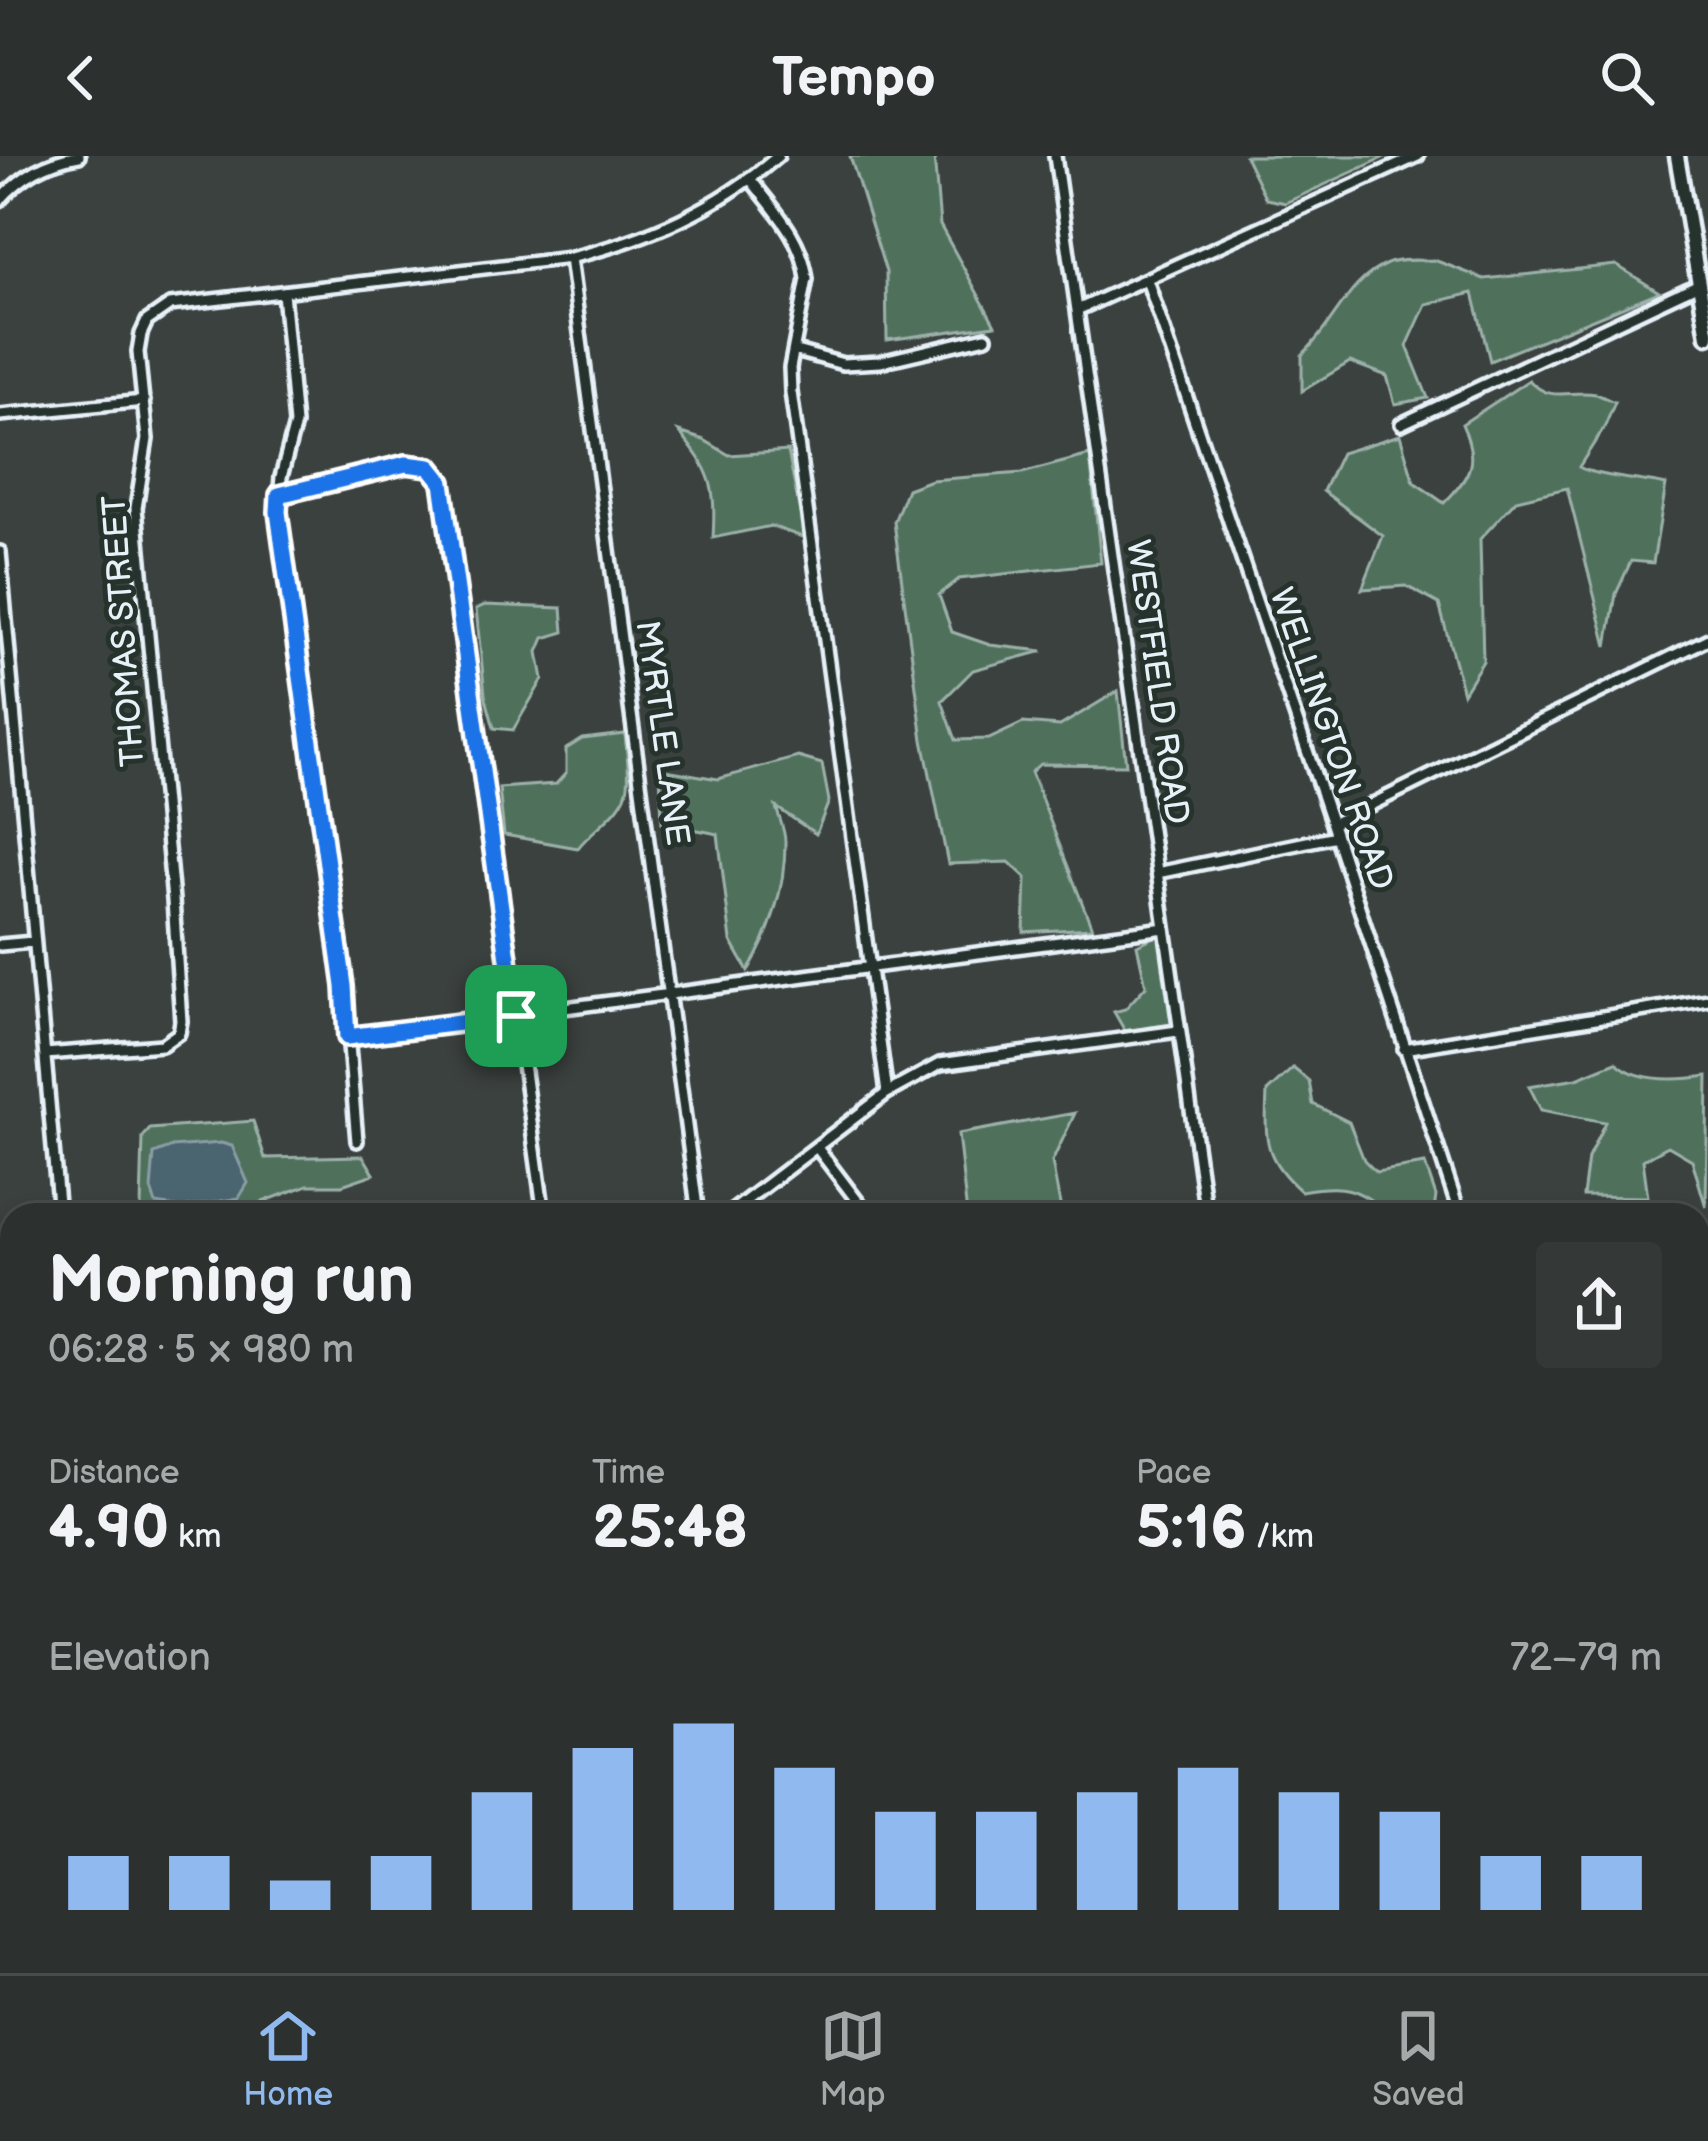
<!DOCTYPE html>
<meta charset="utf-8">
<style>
body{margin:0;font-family:"Balsamiq Sans",sans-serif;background:#343937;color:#f1f3f6;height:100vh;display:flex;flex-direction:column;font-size:45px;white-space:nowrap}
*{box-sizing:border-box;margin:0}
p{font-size:39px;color:#a6a9aa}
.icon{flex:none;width:66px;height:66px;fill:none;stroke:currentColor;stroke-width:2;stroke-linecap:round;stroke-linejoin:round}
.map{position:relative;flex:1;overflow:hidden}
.drawer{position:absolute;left:0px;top:1047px;width:1710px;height:771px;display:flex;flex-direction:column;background:#2c312f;border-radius:36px 36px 0 0;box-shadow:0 6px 18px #0003,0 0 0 3px #484c4b}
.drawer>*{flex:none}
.pin{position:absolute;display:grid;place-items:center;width:102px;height:102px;color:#fff;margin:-51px;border-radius:24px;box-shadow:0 6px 18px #0006}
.round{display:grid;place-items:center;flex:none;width:126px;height:126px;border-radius:12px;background:#343937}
.head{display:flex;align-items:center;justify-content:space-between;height:204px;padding:0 48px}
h1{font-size:66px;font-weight:600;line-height:90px}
.metrics{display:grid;grid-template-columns:repeat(3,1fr);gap:18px;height:204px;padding:12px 48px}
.metrics div{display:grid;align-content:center}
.metrics b{font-size:60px;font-weight:600}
.metrics small{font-size:33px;font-weight:400}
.metrics p{font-size:33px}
.chart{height:336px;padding:24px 48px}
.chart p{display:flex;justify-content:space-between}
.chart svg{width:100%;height:216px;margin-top:12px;stroke:#90b9f0;stroke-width:6}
header{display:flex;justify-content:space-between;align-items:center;height:156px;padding:0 48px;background:#2c312f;font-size:54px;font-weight:600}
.menu{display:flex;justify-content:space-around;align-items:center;height:168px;border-top:3px solid #484c4b;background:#2c312f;font-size:33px;color:#a6a9aa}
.menu a{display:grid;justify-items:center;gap:6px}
.menu .active{color:#90b9f0}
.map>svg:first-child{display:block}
</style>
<header><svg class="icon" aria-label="back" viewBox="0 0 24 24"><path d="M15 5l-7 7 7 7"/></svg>Tempo<svg class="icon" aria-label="search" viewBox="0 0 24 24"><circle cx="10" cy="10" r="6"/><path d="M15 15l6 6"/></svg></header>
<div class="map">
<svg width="1708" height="1817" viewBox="0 0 1708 1817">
<rect width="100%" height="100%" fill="#3b413f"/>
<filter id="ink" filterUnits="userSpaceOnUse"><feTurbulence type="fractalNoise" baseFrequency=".00833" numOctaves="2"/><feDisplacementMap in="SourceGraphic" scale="24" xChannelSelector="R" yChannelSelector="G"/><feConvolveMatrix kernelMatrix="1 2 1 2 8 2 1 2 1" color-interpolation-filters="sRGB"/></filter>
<g filter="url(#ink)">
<path fill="#50715c" stroke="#9cb1aa" stroke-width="3" d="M850,0H934L940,69L995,169L887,184L886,116Z
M1245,0H1387L1285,47L1266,43Z
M1434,104L1484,123L1616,109L1659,136L1490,205L1473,137L1426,148L1407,190L1428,242L1395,248L1387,220L1350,206L1302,235V199C1333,171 1348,124 1387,108C1400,102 1420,105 1434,104Z
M1529,224C1551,248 1569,233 1596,238C1597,238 1614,246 1615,246L1605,270L1579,311C1594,320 1644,324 1666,329L1653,407L1631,405L1616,438L1607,490L1567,332L1516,344L1480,383L1483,505L1463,537L1439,448L1406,430L1362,433L1383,380L1323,335L1341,297L1400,279L1414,326L1444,347C1471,320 1479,305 1462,268Z
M679,276L704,284L729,299L788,295L805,382L771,370L713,382C716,329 712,316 679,276Z
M1090,299L1101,407L959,423L939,439L952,476L990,489L1043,495L973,514L942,545L956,584L989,583L1023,567L1060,570L1118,535L1126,609L1040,608L1031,616L1092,772L1024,776L1026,722L1009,706L948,708L923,584L894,366L907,333L931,324L1022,317Z
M485,449L562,452L564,476L544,482L538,496L543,523L513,574L494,572L485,539L476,453Z
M625,578C626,594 630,613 628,629C626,654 593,672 578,692L504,679L499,632L556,628L566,617V593L582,583Z
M798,601L822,608L829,645L816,678L776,651C779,662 786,676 785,688C785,733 770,778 748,815L731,785L718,678L662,667L660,613L718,623Z
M1161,778L1172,868L1125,875L1114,856L1125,853L1146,830L1137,789Z
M1616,906C1637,927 1681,924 1708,920L1706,1051L1692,1004L1668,990L1643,1004L1648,1041L1583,1040L1588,1002L1605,966L1541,954L1529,930L1577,922Z
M1293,912L1309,925L1313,948L1349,966L1364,1004L1376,1016L1425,1008L1436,1040L1434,1055L1389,1059C1358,1030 1342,1028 1301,1035C1263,1002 1265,983 1267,936Z
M1075,957L1052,1006L1062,1059H967L958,978Z
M253,965L265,1002L363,1000L374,1018L342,1029H308L252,1050L156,1058L141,1051L143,981L150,973Z
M1708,1180V1349L1698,1348V1183Z
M221,1806H317V1817H228Z"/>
<path fill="#4b6570" stroke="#8a9da6" stroke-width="3" d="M221,987L232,990L248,1027L239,1042L182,1052L156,1048L151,1033L154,998L172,991Z"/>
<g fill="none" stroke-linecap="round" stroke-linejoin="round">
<defs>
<path id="street" d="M1055,0L1206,1059
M751,24C775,55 802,82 807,123L790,212L791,236L887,937
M0,44C21,20 48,5 79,0
M570,102L698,1059
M1147,124L1332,668L1460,1059
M283,136L295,268L281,321L278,356L344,830L357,985
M1077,154L1418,0
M796,195L843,208L880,206L986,181
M0,259L144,245
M1401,268L1699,128
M279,339L406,308L430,311L442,326L544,1059
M0,396L59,1059
M1332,668L1708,483
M1157,717L1336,680
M0,789L33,786
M347,881L1165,772
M1404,893L1708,844
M45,898L162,889L179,877L181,865L173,744L136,352L147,283L138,196L141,178L147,165L170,149L570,102C648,83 717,53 778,0
M818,993L868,1059
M727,1059L887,937L940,908L1178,875
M1698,1113L1708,1111
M0,1214L12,1210
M0,1378L12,1375
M1698,1431L1708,1430
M0,1654L12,1652
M1698,1669L1708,1668
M375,1806L376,1817
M708,1806V1817
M859,1806V1817
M1308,1806L1310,1817
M1601,1806L1603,1817
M551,1817V1806
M1121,1817L1188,1806"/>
<path id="secondary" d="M1677,0L1708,180"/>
</defs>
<use href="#street" stroke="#e8f1f8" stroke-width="18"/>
<use href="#secondary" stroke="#e8f1f8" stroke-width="21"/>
<use href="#street" stroke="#26332d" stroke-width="9"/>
<use href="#secondary" stroke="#26332d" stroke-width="12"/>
</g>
</g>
<g fill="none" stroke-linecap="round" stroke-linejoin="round" filter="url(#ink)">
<defs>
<path id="route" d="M406,308L430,311L442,326L516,860L347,881L344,830L278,356L279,339Z"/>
</defs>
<use href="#route" stroke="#fff" stroke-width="24"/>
<use href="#route" stroke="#1a73e8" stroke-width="15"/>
</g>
<g text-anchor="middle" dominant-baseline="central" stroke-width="10" stroke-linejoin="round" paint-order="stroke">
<g font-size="33" fill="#e8f1f8" stroke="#26332d">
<text transform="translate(124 475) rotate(-94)">THOMAS STREET</text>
<text transform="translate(1157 526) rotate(82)">WESTFIELD ROAD</text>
<text transform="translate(662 577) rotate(82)">MYRTLE LANE</text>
<text transform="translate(1331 583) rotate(71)">WELLINGTON ROAD</text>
</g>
</g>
</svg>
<div class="pin" style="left:516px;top:860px;background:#1e9e55"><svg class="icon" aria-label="arrive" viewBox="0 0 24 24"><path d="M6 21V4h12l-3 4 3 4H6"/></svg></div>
<section class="drawer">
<div class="head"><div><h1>Morning run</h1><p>06:28 · 5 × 980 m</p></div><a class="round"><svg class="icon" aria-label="share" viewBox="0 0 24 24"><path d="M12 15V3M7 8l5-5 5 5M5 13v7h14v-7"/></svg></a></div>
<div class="metrics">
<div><p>Distance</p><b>4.90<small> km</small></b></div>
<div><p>Time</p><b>25:48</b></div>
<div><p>Pace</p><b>5:16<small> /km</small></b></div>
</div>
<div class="chart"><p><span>Elevation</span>72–79 m</p>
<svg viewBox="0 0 160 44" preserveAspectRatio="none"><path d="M5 44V33M15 44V33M25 44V38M35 44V33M45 44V20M55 44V11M65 44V6M75 44V15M85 44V24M95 44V24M105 44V20M115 44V15M125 44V20M135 44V24M145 44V33M155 44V33"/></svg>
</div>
</section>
</div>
<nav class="menu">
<a class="active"><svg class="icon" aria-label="home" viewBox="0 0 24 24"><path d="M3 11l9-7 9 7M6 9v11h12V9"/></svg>Home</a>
<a><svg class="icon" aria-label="map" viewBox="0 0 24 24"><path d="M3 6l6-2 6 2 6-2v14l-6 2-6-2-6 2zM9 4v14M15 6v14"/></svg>Map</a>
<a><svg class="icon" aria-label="saved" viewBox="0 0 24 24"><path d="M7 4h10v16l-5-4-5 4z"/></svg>Saved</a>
</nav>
